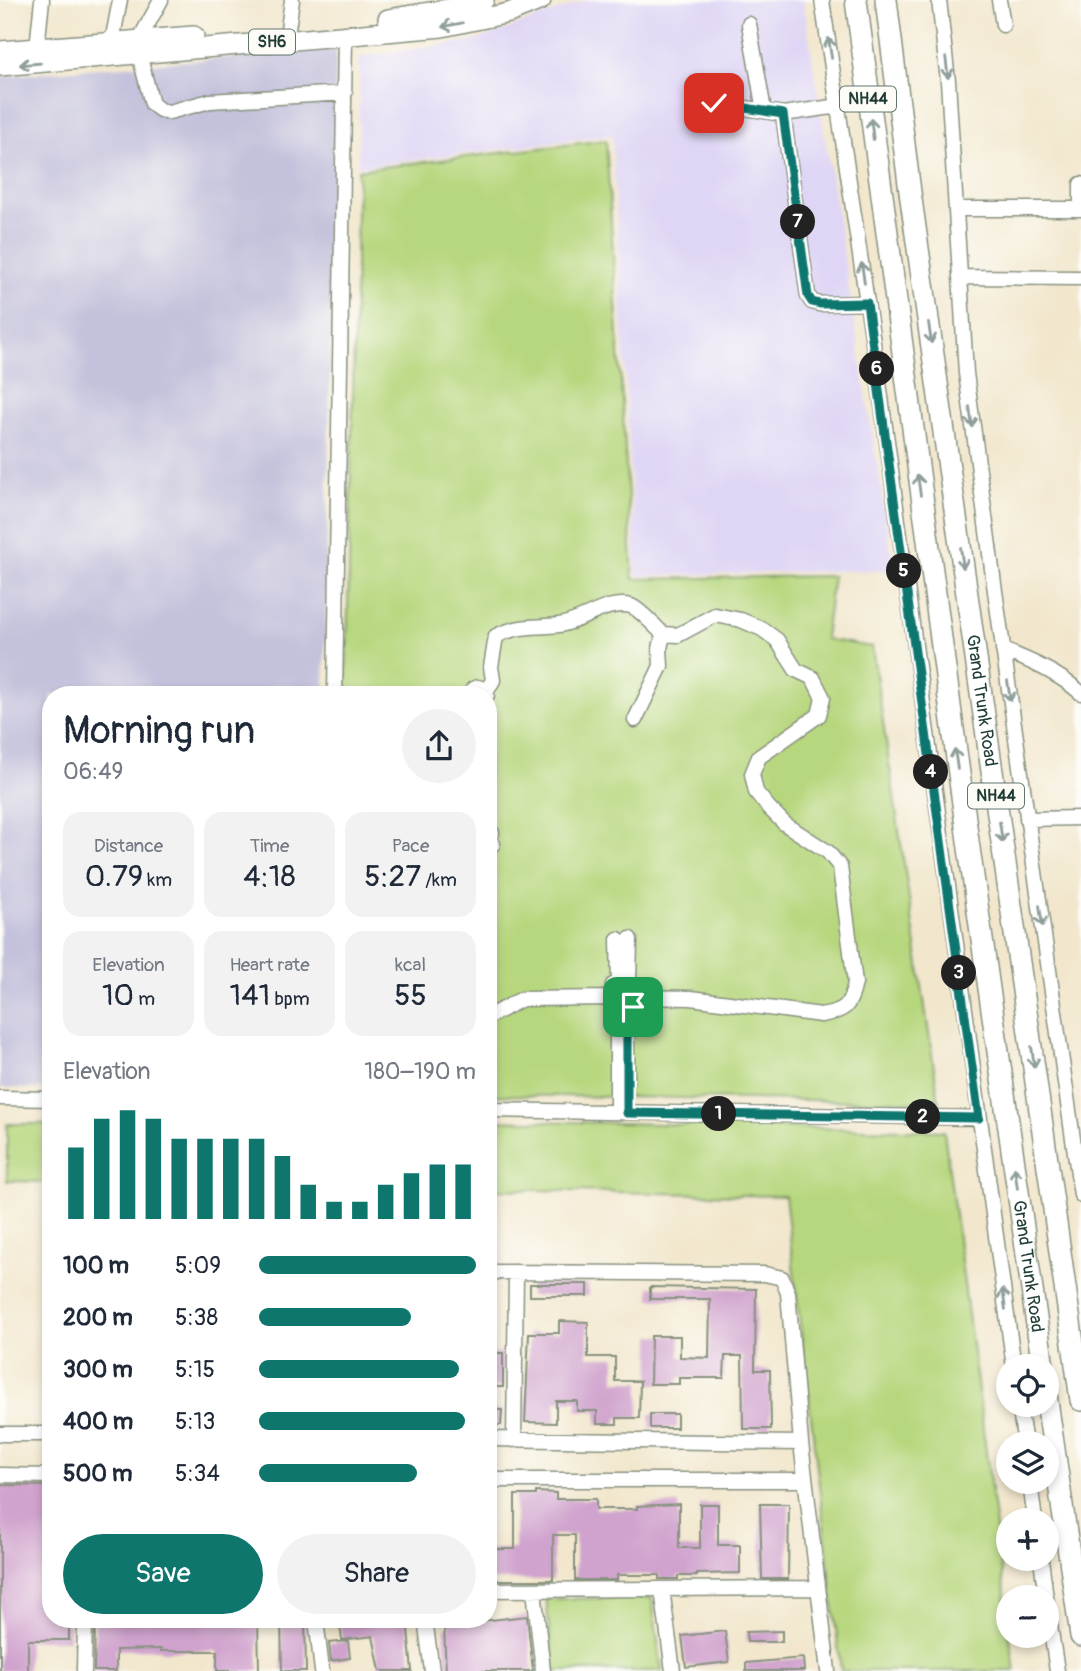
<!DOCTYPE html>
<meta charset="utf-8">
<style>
body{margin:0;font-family:Pangolin,sans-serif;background:#f2f2f3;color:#1f2937;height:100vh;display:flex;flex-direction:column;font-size:26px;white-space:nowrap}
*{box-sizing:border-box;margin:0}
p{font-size:23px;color:#747a83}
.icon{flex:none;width:38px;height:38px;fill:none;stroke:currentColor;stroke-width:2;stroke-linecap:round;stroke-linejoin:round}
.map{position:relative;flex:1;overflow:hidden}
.side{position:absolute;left:42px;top:686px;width:455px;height:942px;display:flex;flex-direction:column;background:#fff;border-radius:28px;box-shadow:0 4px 10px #0003}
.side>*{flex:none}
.controls{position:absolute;left:996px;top:1354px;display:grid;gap:14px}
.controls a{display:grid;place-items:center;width:63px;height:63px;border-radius:50%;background:#fff;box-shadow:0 4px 10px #0003;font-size:35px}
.pin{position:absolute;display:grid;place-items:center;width:60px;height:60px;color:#fff;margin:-30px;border-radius:14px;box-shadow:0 4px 10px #0006}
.km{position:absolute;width:35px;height:35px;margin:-18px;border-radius:50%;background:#222;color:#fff;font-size:19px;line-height:35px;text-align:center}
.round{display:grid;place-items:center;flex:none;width:74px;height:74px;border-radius:37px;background:#f2f2f3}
.overview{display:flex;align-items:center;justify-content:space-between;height:119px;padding:0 21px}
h1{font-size:38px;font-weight:600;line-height:52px}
.metrics{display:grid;grid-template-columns:repeat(3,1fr);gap:10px;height:119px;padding:7px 21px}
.metrics div{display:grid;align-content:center;border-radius:18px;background:#f2f2f3;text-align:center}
.metrics b{font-size:30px;font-weight:600}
.metrics small{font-size:19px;font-weight:400}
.metrics p{font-size:19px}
.chart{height:196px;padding:14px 21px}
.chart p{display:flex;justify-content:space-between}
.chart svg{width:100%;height:126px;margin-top:7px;stroke:#0f766e;stroke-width:6}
.primary-button{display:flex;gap:14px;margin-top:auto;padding:14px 21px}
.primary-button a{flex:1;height:80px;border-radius:42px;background:#0f766e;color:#fff;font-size:28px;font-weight:600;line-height:80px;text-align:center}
.primary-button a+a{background:#f2f2f3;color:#1f2937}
ul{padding:0 21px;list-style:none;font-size:23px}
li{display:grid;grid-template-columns:112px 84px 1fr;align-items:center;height:52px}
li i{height:18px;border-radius:9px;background:#0f766e}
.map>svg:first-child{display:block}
</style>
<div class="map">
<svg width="1081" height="1671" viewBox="0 0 1081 1671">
<rect width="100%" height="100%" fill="#fdfcf7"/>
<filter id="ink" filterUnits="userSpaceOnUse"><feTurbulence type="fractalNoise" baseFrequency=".0143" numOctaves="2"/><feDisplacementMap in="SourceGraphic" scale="14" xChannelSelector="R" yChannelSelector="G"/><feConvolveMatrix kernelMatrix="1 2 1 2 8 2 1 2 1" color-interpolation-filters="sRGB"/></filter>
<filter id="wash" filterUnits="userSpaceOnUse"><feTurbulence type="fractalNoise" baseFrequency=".00686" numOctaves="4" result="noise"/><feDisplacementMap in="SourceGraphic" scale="28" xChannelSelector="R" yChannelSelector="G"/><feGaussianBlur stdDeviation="1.57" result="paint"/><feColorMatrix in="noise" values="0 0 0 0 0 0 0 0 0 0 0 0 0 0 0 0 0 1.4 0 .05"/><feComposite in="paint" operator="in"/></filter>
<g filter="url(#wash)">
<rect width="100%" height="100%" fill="#f2e7cd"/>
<path fill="#dfd5f5" d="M586,0H803L894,570L636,576L612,135L358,167L360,57L477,40Z"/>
<path fill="#c3c1db" d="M336,49L324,695H51V1089L0,1088V76Z"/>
<path fill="#b7d77e" stroke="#6b8a59" stroke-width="2" d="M606,140L633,579L833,576L825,639L872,647L939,1102L488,1095V695H346L358,170Z
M488,1120L944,1131L1008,1619V1636H1010L1015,1671H841L785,1196L488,1189Z
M7,1124H51V1182L7,1181Z
M652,1598L662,1671H554L546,1599Z"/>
<g id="blocks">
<path fill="#d0a3ce" d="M530,1284H588V1296H530Z
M650,1287L756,1289L755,1370H770L771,1429H743L742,1356H725L724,1378H679V1384H650L651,1336H680V1357L709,1358L710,1299H650Z
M559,1321L588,1322V1357H615V1381H640L639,1418H617V1424H597V1411H577V1401H556V1423L525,1422L529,1333H559Z
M488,1353H503V1387H488Z
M488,1410H502L501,1425H488Z
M650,1414H677V1428H650Z
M0,1485L51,1486V1619H66V1622H69V1640H28V1671H0Z
M536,1492L556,1493V1499H596V1509H637V1506L679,1504V1548H700V1504H718V1545H740V1573L697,1574V1576H678V1579H659V1575H617V1580H575V1535H553V1580H488V1549H515V1495H536Z
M760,1504H789L788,1579H762Z
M527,1616L533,1671H446L444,1628H450L449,1619H482V1621Z
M95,1619H258L259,1671H217V1651H161V1649L116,1650V1671H94Z
M281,1619H305L306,1671H282Z
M339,1619H407L412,1671H380L373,1636L342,1640Z
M725,1631L729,1662L686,1667L682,1636Z
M782,1631V1642H747L746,1632Z
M348,1641L350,1658L331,1661L329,1643Z
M803,1658L804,1671H746V1663Z"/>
</g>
</g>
<g filter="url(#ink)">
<use href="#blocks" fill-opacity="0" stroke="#889280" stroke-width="2"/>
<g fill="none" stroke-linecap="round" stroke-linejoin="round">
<defs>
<path id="minor" d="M161,0L139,40V54L152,104L160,110L169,112L210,101L345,93
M822,0L879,383L1014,1367
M939,0L948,81L966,373L994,584L1081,1195
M999,0L1003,25
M749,24L764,111
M288,29L292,0
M37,48L42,0
M114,52L112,42L120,0
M714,103L783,114L839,106
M783,114L808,296L812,302L820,304L867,303
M956,209H1081
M1081,209V184
M960,277L1081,278
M1003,650C1031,661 1058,673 1081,693
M484,689H488L493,680L491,667L496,636C520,624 534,628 559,625C583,622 606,600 631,606C638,608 656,627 663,634
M335,695L345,36
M470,695L473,689L478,687L484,689L487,695
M1027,819L1081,818
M488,833H492
M488,844H493
M634,997L691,998L821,1015C845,1011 850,1007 855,983L840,867L828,852L785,824L769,808L756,792L752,774L759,757L819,715L823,698L813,678L796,670L777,640L762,629L741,620L715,615L678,635L663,634L660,649L661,666L635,720
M488,1017L522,999L613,998
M627,1080V1009L633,1007L634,986L629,984L630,939
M0,1098L51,1099
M488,1110L979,1118
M617,1112V1008H613V985H619L618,939
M488,1272L765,1274L782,1278L788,1293L801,1443L828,1671
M1019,1405L1025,1444
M0,1434H51
M488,1439L801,1443
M514,1440L516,1272
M0,1475L51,1476
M488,1480H805
M1030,1482L1035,1521
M1041,1559L1046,1598
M662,1589L673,1671
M488,1590L818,1588
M534,1590L543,1671
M1046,1598L1057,1671
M316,1619L322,1671
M425,1619L432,1671
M84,1671L85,1619"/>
<path id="major" d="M388,19L471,5L484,0
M0,51L194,36
M0,66L442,27L509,13L541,0"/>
<g id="highway">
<path id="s1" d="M856,0L968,841L1043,1367"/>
<path id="s2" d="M886,0L910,192L1081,1400"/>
<path d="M1046,1394L1081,1636"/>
</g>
</defs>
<use href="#minor" stroke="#889280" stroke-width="17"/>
<use href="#major" stroke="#889280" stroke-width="22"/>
<use href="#highway" stroke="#889280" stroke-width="24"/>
<use href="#minor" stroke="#fff" stroke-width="14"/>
<use href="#major" stroke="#fff" stroke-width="19"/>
<use href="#highway" stroke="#fff" stroke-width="21"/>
</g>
<defs><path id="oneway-shaft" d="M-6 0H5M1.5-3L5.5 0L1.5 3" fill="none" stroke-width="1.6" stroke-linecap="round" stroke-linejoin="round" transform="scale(1.75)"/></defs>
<g stroke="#8f9e9a">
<use href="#oneway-shaft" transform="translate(452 25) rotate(169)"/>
<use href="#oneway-shaft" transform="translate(830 48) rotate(-99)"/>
<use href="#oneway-shaft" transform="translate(30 64) rotate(175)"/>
<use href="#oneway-shaft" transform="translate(947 68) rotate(83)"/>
<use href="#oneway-shaft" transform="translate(872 129) rotate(-97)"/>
<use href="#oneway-shaft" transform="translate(863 273) rotate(-98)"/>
<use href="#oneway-shaft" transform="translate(930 333) rotate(82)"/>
<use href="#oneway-shaft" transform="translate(971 417) rotate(82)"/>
<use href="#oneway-shaft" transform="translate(919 485) rotate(-98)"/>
<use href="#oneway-shaft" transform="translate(962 558) rotate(82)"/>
<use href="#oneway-shaft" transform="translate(1009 691) rotate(82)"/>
<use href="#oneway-shaft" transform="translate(956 759) rotate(-98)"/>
<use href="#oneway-shaft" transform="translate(1001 832) rotate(82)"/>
<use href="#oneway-shaft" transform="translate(1041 916) rotate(82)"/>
<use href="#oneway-shaft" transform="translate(1033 1057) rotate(82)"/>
<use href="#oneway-shaft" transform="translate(1016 1178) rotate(-98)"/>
<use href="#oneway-shaft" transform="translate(1004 1299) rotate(-98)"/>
</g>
</g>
<g fill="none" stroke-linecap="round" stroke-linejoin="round" filter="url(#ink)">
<defs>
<path id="route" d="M633,1007L627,1009V1113L979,1118L867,303L820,304L812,302L808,296L783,114L714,103"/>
</defs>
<use href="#route" stroke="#fff" stroke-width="14"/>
<use href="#route" stroke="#0f766e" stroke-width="9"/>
</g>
<g text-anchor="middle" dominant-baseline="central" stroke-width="5" stroke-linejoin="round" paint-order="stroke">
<g fill="#fdfcf7" stroke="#62766e" stroke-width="2">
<rect x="249" y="29.5" width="46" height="25" rx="5"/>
<rect x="840" y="86.5" width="56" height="25" rx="5"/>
<rect x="968" y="783.5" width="56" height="25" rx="5"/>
</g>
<g font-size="16" font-weight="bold" fill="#1f3d34">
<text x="272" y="42">SH6</text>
<text x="868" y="99">NH44</text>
<text x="996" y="796">NH44</text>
</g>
<g font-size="18" fill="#1f3d34" stroke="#fdfcf7">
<text stroke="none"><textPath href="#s2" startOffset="707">Grand Trunk Road</textPath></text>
<text stroke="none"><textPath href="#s1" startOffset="1278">Grand Trunk Road</textPath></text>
</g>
</g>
</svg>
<div class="controls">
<a><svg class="icon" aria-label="locate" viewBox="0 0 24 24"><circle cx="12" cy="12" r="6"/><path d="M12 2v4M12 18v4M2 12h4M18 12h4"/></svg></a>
<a><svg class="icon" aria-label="layers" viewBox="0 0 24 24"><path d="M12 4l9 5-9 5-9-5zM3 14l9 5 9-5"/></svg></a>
<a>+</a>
<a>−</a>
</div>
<div class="pin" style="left:633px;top:1007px;background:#1e9e55"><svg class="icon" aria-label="arrive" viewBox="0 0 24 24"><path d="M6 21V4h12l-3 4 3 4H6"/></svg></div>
<div class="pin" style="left:714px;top:103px;background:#d93025"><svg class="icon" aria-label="check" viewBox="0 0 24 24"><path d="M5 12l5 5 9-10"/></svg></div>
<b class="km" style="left:719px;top:1114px">1</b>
<b class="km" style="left:923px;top:1117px">2</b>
<b class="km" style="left:959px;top:973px">3</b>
<b class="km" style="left:931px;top:772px">4</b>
<b class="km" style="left:904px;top:571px">5</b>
<b class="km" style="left:877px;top:369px">6</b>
<b class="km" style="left:798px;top:222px">7</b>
<section class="side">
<div class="overview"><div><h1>Morning run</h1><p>06:49</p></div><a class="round"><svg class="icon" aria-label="share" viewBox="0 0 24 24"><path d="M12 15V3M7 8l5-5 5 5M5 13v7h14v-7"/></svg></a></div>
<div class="metrics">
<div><p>Distance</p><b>0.79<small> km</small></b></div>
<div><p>Time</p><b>4:18</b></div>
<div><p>Pace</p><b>5:27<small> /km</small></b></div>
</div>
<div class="metrics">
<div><p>Elevation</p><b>10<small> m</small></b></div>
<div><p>Heart rate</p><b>141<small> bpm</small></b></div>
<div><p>kcal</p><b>55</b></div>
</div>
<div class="chart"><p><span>Elevation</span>180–190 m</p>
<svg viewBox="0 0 160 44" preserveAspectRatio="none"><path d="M5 44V19M15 44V9M25 44V6M35 44V9M45 44V16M55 44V16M65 44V16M75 44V16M85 44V22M95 44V32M105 44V38M115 44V38M125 44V32M135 44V28M145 44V25M155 44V25"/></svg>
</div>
<ul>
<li><b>100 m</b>5:09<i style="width:100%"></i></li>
<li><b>200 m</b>5:38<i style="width:70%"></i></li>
<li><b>300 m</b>5:15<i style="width:92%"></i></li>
<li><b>400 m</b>5:13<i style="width:95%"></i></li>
<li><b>500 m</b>5:34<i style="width:73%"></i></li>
</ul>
<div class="primary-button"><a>Save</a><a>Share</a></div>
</section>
</div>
